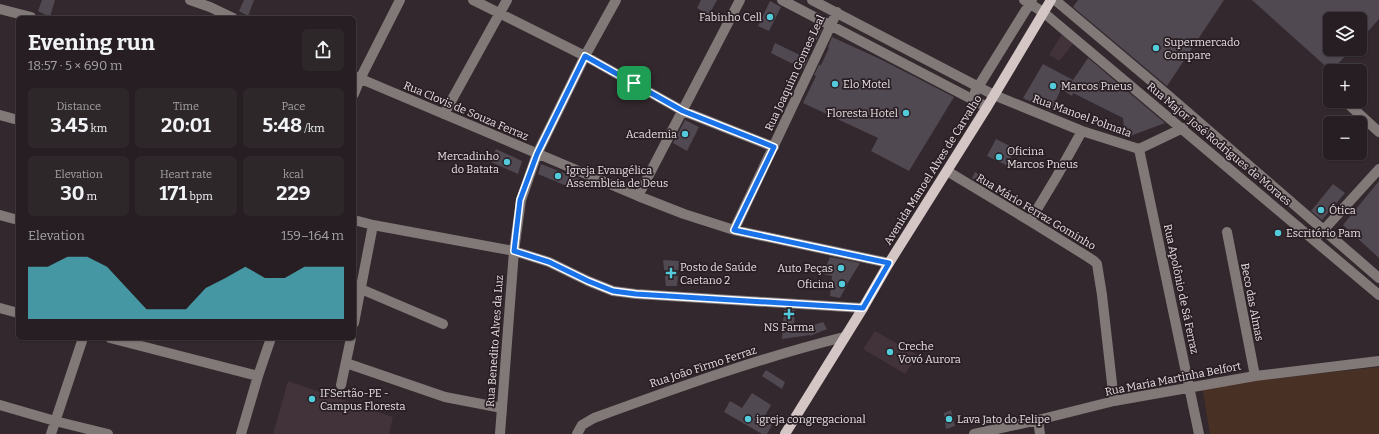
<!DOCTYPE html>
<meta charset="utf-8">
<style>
body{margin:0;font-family:Bitter,serif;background:#2e272a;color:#f1f3f6;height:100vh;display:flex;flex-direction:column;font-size:15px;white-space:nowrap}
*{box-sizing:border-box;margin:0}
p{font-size:13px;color:#a4a2a5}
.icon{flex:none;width:22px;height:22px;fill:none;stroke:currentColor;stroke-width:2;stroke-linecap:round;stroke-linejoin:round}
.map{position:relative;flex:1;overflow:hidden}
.details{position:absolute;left:16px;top:16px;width:340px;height:324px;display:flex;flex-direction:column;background:#261e22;border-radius:6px;box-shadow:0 1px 3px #0004,0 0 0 1px #423c40}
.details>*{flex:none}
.controls{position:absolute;left:1323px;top:12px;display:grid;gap:8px}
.controls a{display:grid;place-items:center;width:44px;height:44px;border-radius:6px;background:#261e22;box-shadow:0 1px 3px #0004,0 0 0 1px #423c40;font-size:20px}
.pin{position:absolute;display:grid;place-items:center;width:34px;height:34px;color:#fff;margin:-17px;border-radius:8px;box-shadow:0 2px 6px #0006}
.round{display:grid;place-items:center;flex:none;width:42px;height:42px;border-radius:6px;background:#2e272a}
.head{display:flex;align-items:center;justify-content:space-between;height:68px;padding:0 12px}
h1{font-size:22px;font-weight:700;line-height:30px}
.metrics{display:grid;grid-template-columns:repeat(3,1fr);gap:6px;height:68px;padding:4px 12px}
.metrics div{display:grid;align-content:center;border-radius:6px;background:#2e272a;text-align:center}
.metrics b{font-size:20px;font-weight:700}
.metrics small{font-size:11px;font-weight:400}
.metrics p{font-size:11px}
.chart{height:112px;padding:8px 12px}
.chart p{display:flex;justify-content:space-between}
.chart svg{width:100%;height:72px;margin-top:4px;fill:#53cbda;opacity:.7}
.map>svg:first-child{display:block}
</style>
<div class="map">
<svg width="1379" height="434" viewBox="0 0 1379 434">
<rect width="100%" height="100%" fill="#33282d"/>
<path fill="#423239" d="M1062,34L1073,44L1059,61L1049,55Z
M875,331L918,355L905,374L863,349Z
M288,381L393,417L389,434H273Z"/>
<path fill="#493024" d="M1379,367V434H1210L1202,386Z"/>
<path fill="#514952" d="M42,0H55L50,17L38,11Z
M244,0H254L248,16L239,11Z
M701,0H717L709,15L697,8Z
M1078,0H1224L1167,86L1073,7Z
M1252,0H1379V19L1360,40V19H1330V49H1352L1331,71Z
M770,1L781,7L769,31L758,26Z
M814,26L822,29L816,41L808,37Z
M832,37L882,60L954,97L909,171L871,151L878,138L803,103L816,76L814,75L819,65H821L829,48L828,47Z
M775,43L808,59L803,69L771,53Z
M1088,58L1165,123L1125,138L1123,118L1073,93L1072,96L1061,89L1051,111L1023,98L1043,64L1073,80Z
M685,120L699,127L687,151L673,143Z
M996,139L1016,149L1006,165L987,156Z
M496,149L522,161L518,174L491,162Z
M541,164L579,179L574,189L538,174Z
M975,172L991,182L987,188L972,178Z
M1379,181V258L1343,225Z
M1333,184L1345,193L1322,220L1311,211Z
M830,257L860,263L849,281L840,298L830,296L832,276L823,274Z
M663,260L679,261L677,286H666Z
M784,310H795L794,326H797L798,330L823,322L827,329L810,336V335L782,339Z
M766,370L785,382L782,389L762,376Z
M752,393L771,405L763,419L772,425L767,434H762L724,412L730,401L742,408Z
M951,410L955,426L946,429L944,413Z"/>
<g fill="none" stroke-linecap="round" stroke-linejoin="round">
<path stroke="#807978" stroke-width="10" d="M190,0L210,7L233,18
M473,0L585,56L683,111L774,147
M782,0L987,107
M812,0L994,95L1082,131L1139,149L1183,128
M1024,0L1043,12L1379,295
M1055,0L1169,96L1379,278
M0,9L31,17
M354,76L638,196L684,214L734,230L889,263
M975,92L1032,0
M354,94L360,79L400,0
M1345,101L1379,132
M444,114L507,0
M0,115L18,120
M1139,149L1199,434
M947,171L1030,221L1088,257L1094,261L1097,264L1102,295L1114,401
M638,196L740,0
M0,215L18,220
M354,220L373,225L514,251L549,262L588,281L613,291L636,294L863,308
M1030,221L1057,176L1082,131
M734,230L837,12
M1227,232L1255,376
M1319,235L1379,169
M361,289L443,324
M0,308L18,313
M354,323L373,225
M110,338L258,376
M346,363L445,397L502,408
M341,385L351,338
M0,405L55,421L108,434
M1038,420L1040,434
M51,434L83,338
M241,434L258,376L271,338
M500,434L514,251L521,200L537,154L585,56L616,0
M577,434L582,425L594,418C676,388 759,358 844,337
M974,434L1038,420L1114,401L1255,376L1379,361"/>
<path stroke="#d5c6c6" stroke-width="10" d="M785,434L863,308L889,263L987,107L1051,0"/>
</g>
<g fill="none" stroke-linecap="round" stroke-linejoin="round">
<defs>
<path id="route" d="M585,56L683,111L774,147L734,230L889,263L863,308L636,294L613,291L588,281L549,262L514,251L520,200L537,154Z"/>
</defs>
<use href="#route" stroke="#fff" stroke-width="8"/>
<use href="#route" stroke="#1a73e8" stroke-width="5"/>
</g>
<g fill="#53cbda" stroke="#291e23" stroke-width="1.5">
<circle cx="770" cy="17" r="4"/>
<circle cx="1156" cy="48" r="4"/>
<circle cx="835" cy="84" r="4"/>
<circle cx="1053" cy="86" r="4"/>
<circle cx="906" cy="113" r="4"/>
<circle cx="685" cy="134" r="4"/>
<circle cx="999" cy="157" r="4"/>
<circle cx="507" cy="162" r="4"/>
<circle cx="558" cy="176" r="4"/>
<circle cx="1321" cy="210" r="4"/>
<circle cx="1278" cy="233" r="4"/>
<circle cx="841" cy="268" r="4"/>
<path d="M669 267h4v4h4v4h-4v4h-4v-4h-4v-4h4z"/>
<circle cx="842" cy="284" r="4"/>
<path d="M787 308h4v4h4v4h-4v4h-4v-4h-4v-4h4z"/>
<circle cx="890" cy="352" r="4"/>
<circle cx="312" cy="399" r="4"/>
<circle cx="748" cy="419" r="4"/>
<circle cx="949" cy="419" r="4"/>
</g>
<g text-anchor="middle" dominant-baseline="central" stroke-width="3.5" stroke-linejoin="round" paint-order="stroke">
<g font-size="11" fill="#e6dfe2" stroke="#291e23" text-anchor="start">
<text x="762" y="17" text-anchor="end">Fabinho Cell</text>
<text x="1164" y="42">Supermercado<tspan x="1164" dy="13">Compare</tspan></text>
<text x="843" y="84">Elo Motel</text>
<text x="1061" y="86">Marcos Pneus</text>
<text x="898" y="113" text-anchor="end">Floresta Hotel</text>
<text x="677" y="134" text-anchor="end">Academia</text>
<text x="1007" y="151">Oficina<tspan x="1007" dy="13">Marcos Pneus</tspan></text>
<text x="499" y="156" text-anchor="end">Mercadinho<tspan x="499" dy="13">do Batata</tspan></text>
<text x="566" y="170">Igreja Evangélica<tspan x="566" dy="13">Assembleia de Deus</tspan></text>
<text x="1329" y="210">Ótica</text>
<text x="1286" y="233">Escritório Pam</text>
<text x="680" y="267">Posto de Saúde<tspan x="680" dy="13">Caetano 2</tspan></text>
<text x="833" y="268" text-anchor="end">Auto Peças</text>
<text x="834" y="284" text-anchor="end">Oficina</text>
<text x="789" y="327" text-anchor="middle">NS Farma</text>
<text x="898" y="346">Creche<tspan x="898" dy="13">Vovó Aurora</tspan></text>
<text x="320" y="393">IFSertão-PE -<tspan x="320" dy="13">Campus Floresta</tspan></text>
<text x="756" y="419">igreja congregacional</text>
<text x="957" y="419">Lava Jato do Felipe</text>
</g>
<g font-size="11" fill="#e6dfe2" stroke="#291e23">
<text transform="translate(795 73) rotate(-65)">Rua Joaquim Gomes Leal</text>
<text transform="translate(466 111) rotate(23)">Rua Clovis de Souza Ferraz</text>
<text transform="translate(1082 116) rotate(20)">Rua Manoel Polmata</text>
<text transform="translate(1219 144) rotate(40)">Rua Major José Rodrigues de Moraes</text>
<text transform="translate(933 170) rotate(-58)">Avenida Manoel Alves de Carvalho</text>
<text transform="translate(1036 212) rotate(31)">Rua Mário Ferraz Gominho</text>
<text transform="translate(1181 289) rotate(78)">Rua Apolônio de Sá Ferraz</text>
<text transform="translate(1252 302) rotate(79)">Beco das Almas</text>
<text transform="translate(495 341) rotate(-86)">Rua Benedito Alves da Luz</text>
<text transform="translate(703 367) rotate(-18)">Rua João Firmo Ferraz</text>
<text transform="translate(1173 379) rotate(-11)">Rua Maria Martinha Belfort</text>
</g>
</g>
</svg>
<div class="controls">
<a><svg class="icon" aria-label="layers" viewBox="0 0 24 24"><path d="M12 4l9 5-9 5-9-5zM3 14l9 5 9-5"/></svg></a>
<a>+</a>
<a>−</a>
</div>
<div class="pin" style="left:634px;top:83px;background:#1e9e55"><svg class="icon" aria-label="arrive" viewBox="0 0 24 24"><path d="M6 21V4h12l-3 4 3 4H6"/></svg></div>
<section class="details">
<div class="head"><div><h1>Evening run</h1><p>18:57 · 5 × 690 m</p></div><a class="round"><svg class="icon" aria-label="share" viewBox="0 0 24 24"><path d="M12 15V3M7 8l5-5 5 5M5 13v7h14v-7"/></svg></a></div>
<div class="metrics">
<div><p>Distance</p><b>3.45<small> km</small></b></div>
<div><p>Time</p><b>20:01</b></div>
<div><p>Pace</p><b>5:48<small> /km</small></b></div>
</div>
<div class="metrics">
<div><p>Elevation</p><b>30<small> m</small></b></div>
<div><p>Heart rate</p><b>171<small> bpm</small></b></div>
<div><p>kcal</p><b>229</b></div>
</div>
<div class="chart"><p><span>Elevation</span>159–164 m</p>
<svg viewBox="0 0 160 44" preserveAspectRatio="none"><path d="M0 44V12L10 12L20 6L30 6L40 12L50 25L60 38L70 38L80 38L90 25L100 19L110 12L120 19L130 19L140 12L150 12L160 12V44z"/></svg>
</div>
</section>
</div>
